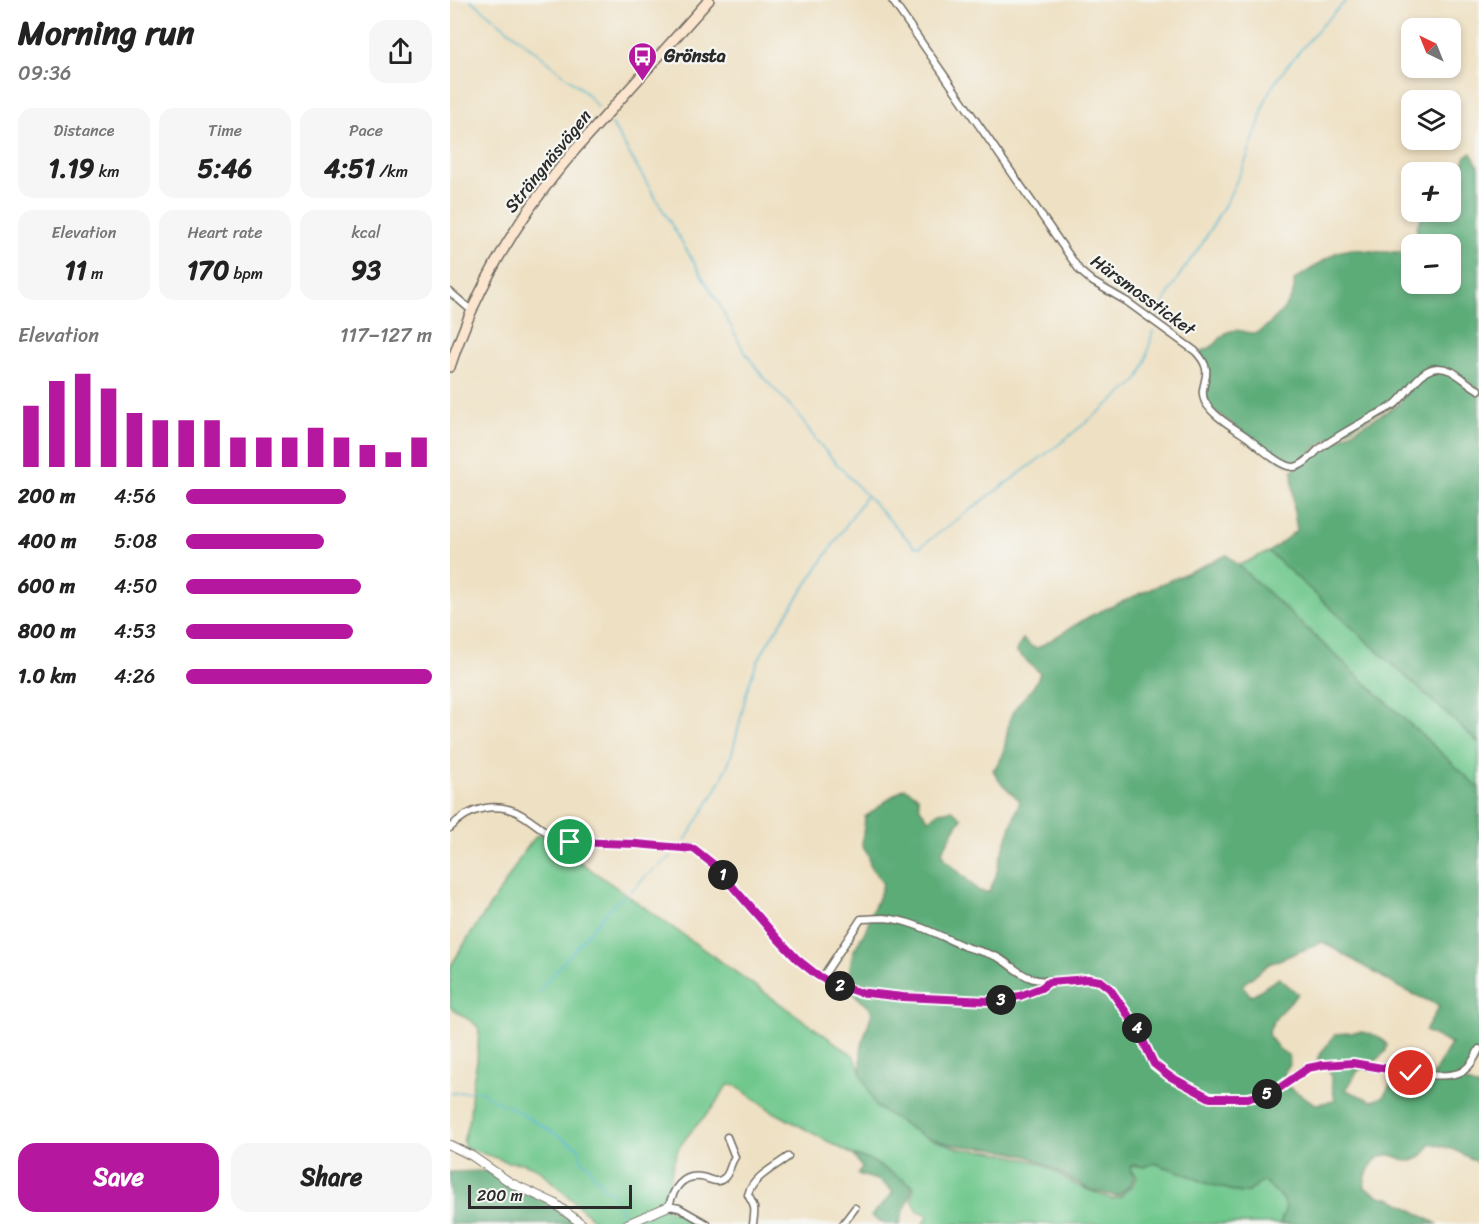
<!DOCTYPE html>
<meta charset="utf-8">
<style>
body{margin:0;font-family:Sriracha,sans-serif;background:#f6f6f6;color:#222;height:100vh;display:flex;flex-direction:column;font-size:22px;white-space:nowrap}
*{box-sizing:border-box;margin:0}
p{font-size:20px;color:#767676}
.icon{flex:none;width:33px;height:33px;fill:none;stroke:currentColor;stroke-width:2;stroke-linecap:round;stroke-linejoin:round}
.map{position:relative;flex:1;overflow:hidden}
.details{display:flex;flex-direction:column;background:#fff;width:450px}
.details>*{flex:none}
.needle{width:39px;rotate:317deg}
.buttons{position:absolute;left:951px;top:18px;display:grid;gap:12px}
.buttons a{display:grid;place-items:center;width:60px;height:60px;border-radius:12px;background:#fff;box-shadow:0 3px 9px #0003;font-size:30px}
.scale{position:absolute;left:18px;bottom:15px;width:164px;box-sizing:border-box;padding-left:6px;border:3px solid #2b2b2b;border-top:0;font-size:16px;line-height:21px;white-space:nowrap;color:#2b2b2b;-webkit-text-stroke:4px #f6f6f2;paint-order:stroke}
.pin{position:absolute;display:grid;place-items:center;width:51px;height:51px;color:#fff;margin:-26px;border:3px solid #fff;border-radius:50%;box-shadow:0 2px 6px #0007}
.km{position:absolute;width:30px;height:30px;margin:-15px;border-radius:50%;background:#222;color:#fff;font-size:16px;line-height:30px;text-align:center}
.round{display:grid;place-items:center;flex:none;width:63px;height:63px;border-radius:18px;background:#f6f6f6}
.headline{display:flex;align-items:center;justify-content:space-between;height:102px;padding:0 18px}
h1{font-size:33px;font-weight:800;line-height:45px}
.figures{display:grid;grid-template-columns:repeat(3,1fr);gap:9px;height:102px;padding:6px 18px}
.figures div{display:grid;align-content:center;border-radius:15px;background:#f6f6f6;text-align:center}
.figures b{font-size:26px;font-weight:800}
.figures small{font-size:16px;font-weight:400}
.figures p{font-size:16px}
.chart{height:168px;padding:12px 18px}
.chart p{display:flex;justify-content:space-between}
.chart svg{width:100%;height:108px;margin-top:6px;stroke:#b5179e;stroke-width:6}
.button{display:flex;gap:12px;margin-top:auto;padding:12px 18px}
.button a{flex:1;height:69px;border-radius:18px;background:#b5179e;color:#fff;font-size:24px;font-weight:800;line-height:69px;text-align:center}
.button a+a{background:#f6f6f6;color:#222}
ul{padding:0 18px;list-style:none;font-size:20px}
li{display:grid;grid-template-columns:96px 72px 1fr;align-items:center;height:45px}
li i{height:15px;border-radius:8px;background:#b5179e}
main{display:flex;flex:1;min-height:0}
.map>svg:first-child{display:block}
</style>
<main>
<section class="details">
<div class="headline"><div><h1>Morning run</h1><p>09:36</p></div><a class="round"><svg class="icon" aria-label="share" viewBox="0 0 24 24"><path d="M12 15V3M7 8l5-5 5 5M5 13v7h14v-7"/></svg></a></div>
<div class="figures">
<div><p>Distance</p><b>1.19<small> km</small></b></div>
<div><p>Time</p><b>5:46</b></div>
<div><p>Pace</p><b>4:51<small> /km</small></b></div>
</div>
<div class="figures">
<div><p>Elevation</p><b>11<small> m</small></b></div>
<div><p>Heart rate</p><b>170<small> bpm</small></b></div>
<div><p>kcal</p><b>93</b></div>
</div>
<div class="chart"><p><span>Elevation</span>117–127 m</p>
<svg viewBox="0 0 160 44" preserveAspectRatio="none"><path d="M5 44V19M15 44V9M25 44V6M35 44V12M45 44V22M55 44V25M65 44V25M75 44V25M85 44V32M95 44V32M105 44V32M115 44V28M125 44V32M135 44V35M145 44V38M155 44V32"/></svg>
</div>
<ul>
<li><b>200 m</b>4:56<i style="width:65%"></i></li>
<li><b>400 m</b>5:08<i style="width:56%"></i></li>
<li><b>600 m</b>4:50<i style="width:71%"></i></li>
<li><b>800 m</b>4:53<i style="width:68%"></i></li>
<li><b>1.0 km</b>4:26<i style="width:100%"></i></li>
</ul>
<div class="button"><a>Save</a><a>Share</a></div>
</section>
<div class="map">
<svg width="1029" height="1224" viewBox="0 0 1029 1224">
<rect width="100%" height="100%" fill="#f6f6f2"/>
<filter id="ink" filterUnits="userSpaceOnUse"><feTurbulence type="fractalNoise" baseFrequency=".0167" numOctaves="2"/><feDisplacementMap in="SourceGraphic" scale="12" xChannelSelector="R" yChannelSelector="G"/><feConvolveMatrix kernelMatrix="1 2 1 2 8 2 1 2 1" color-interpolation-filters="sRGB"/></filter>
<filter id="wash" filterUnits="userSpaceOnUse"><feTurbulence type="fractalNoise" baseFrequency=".008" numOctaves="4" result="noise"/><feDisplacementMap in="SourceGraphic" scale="24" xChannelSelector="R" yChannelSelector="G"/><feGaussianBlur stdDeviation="1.35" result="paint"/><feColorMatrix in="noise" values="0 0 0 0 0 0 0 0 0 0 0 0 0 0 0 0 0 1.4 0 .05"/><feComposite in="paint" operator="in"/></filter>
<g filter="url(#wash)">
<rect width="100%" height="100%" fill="#eee0c2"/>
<path fill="#70c88d" stroke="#4e7a5c" stroke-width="1.5" d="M819,552L1029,743V788L788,565C799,562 808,555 819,552Z
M87,835H92L404,1056L426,1107L473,1136L511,1149L540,1151L576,1159L594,1165L628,1186L662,1199L670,1197L684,1183L687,1176L680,1169V1166L683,1165L695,1167L704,1163L736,1174L755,1183L791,1193L799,1192L810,1182H815L833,1199L836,1207L830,1224H473L478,1217L477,1214L468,1211L462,1200L464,1190L463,1185L446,1176L420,1160L403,1155L322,1111L286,1086L279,1085C271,1091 269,1100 263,1107C253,1119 232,1139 227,1152C220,1168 221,1186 214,1202L217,1210L229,1211L247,1221L248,1224H185L181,1219L168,1224H148L88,1169L73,1163L58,1162L17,1148L14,1145L13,1142L20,1115L22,1087L27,1061L29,1029L25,1024L0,1007V967L18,938L54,885L73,853Z"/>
<path fill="#5cac78" stroke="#446c52" stroke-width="1.5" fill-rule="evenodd" d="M1021,153L1029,167V390L1009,375L984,367L946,402L873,443L845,464L841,465L831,461L761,408L754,396L758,375L750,355L752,351C769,346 768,337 778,332C788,327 796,334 805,333C816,331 836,307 841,298C844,292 845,286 844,280L887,252L902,249L931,252H961L962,284H1000V244H968L971,241L966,228L974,212H1000L1001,196L1016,156Z
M992,370L1007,377L1018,387L1029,394V743L819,552L847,530L844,512L842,470L877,446L948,405L964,384L976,373Z
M777,555L1029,788V1057C1024,1066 1018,1072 1009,1077V1079L1029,1088V1163L1005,1150L981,1143C976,1151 970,1160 960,1161C952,1161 945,1154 937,1155C922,1156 915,1175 914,1187L930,1196L943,1199L987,1224H830L836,1207L833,1199L815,1182H810L799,1192L791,1193L755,1183L736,1174L704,1163L695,1167L686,1165L680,1166L681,1172L685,1175L682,1182L678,1187L669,1195L664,1196L638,1189L595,1164L577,1156L541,1148L511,1146L492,1142L473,1136L426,1107L411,1073V1049L415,1034L422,1013L420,1008L405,995L398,982L400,966L403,952L416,930L421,913L429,897L433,884L428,876L420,867L419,856L412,846L415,817C429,808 440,796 455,788L468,796L470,808L479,820L489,812L502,810L512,818C503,829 500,840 492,851L496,860L529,891L539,892L546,876L550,858L570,801L550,782L543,770C560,752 553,732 563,712C571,698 586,689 590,673L566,651L573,639L582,647L588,648L640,616ZM873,942L954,990L988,1005L989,1007L975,1031L1001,1044L984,1073L983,1079L947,1074L933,1097L922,1101L896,1090L907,1072L915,1066H877L879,1068L885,1101L865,1104L840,1088L834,1081L835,1071L840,1065L839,1056L829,1049L818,1035C821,1019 837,1005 848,994L829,978L801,996L792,985L819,964Z
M911,1032C922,1034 930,1035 937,1045L936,1051L927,1060L921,1063L905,1061L883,1062L867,1059L885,1034Z
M403,1155L420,1160L462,1185C463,1200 451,1210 450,1224H435L421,1216C429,1207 437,1202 443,1192L430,1181L408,1174L412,1168Z
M37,1171L94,1201L127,1224H0V1172Z"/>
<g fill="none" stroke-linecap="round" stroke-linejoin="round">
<path stroke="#52b6d0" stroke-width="1.5" d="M21,0L133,90L148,107
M161,123L270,306L294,351L313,377L348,414L366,440L385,462L465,547H470L608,445L686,382C696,369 698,348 703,331
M707,321L716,298L731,273L752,244L778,199L795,163L809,123L814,104L822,87L837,66L871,26L897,0
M235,841C251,813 269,790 280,759C289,733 292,704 301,678C306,663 314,649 322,636L415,497
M181,891L195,877L222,856
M87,993L160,908L177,894
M0,1093C7,1094 30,1089 33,1091C35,1092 35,1094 36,1095C44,1101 53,1105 62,1108L129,1148L131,1159L133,1162L138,1164L144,1177L148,1178L151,1185L162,1193L176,1220"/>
</g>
</g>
<g filter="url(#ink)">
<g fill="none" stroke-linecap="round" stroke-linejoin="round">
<defs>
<path id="minor" d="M442,0L630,271L643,282L676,301L745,351C769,375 746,383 755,402C764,417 783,427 797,437C807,445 830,467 843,467C853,467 862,455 869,449C892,432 919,419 944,405C962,391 972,358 1001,371C1011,376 1019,385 1029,390
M0,292L22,311
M0,828C18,808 47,800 72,815C89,825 100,839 120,842L186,844L244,849L263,864L328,939L348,960L367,975L391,987L426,995L539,1001L570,996L591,988L599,982
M372,978L411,919C418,919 426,918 434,918C461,920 486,934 511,945C523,950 537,952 549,958C561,965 571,976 584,979C604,985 642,973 655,985C665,993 683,1020 689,1033C694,1043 698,1056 705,1065C713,1074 748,1094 760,1098C767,1101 775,1099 782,1099C794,1098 807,1098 818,1094C833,1089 843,1077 856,1069C865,1064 877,1064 887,1064C920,1062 989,1085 1013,1071C1021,1066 1025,1058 1029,1049
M257,1224L229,1208L219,1206C223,1190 232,1174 251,1177C260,1178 266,1185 274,1178C280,1174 280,1163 285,1157L277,1137
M303,1224C305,1208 306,1209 298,1195C302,1178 324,1167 338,1157
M393,1224L405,1208"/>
<path id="tertiary" d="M0,1145L22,1156L61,1183L104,1203L132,1224
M177,1224L219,1206"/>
<path id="secondary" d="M0,367C26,287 70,214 125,150L259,0"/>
</defs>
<use href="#minor" stroke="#6f6a60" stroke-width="9"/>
<use href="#tertiary" stroke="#6f6a60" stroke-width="10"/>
<use href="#secondary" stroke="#6f6a60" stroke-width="12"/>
<use href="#minor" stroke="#fff" stroke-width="6"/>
<use href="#tertiary" stroke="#fff" stroke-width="8"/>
<use href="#secondary" stroke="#fbe5cf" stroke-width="9"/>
</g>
</g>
<g fill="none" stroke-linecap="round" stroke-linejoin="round" filter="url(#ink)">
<defs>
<path id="route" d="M120,842L186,844L244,849L263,864L328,939L348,960L367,975L379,982L408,992L453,997L539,1001L570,996L591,988L599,982L638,979L650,981L660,989L687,1028L704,1064L719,1076L760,1098H798L819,1094L831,1087L858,1068L873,1065L903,1063L961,1073"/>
</defs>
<use href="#route" stroke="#fff" stroke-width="12"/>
<use href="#route" stroke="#b5179e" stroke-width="8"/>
</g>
<defs>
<symbol id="bus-pin" viewBox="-11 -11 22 30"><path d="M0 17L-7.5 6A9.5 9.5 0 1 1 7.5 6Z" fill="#b5179e" stroke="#f6f6f2"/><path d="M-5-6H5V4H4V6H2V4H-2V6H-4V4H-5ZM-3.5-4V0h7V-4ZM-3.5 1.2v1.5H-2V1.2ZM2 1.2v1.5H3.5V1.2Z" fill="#fff"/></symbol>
</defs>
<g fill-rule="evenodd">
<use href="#bus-pin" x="176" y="40" width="33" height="45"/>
</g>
<g text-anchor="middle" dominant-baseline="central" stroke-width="4.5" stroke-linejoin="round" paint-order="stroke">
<g font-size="18" font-weight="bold" fill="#2b2b2b" stroke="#f6f6f2" text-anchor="start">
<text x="214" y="56">Grönsta</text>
</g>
<g font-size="18" fill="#2b2b2b" stroke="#f6f6f2">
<text transform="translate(98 161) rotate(-51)">Strängnäsvägen</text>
<text transform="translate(693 295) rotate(36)">Härsmossticket</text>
</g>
</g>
</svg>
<div class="buttons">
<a><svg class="needle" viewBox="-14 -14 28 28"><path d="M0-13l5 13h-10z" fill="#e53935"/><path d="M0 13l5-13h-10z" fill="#767676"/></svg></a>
<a><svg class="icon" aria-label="layers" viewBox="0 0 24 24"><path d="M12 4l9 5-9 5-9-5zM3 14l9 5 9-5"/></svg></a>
<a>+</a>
<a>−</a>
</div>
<div class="scale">200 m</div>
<div class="pin" style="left:120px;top:842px;background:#1e9e55"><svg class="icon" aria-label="arrive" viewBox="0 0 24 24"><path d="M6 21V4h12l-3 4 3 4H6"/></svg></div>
<div class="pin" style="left:961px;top:1073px;background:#d93025"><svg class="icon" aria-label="check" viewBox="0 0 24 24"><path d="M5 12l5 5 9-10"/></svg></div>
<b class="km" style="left:273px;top:875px">1</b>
<b class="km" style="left:390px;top:986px">2</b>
<b class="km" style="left:551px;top:1000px">3</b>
<b class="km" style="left:687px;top:1028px">4</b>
<b class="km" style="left:817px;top:1094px">5</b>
</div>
</main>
